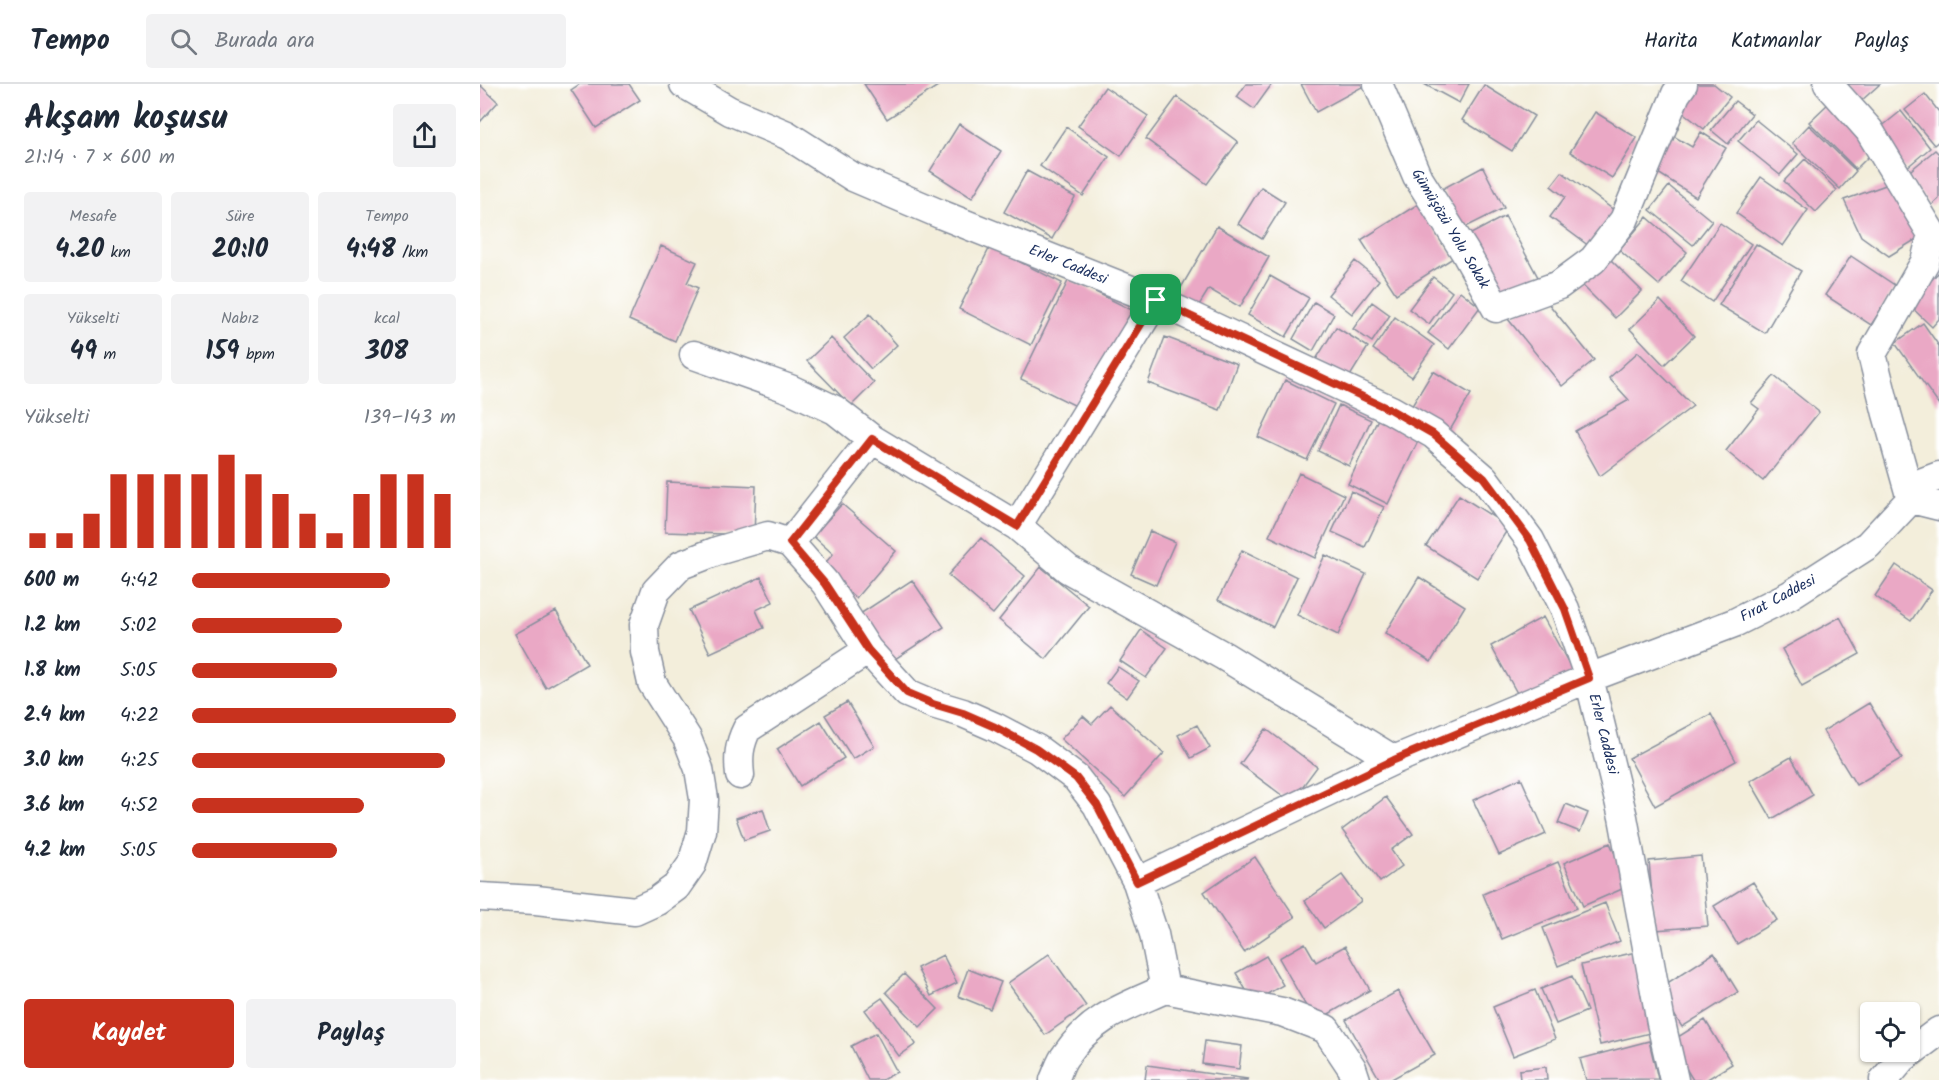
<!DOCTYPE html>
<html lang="tr">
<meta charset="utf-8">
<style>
body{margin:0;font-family:Kalam,sans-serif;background:#f2f2f3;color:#1f2937;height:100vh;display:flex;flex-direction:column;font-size:22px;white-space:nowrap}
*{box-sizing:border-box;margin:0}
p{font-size:20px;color:#747a83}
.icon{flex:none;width:33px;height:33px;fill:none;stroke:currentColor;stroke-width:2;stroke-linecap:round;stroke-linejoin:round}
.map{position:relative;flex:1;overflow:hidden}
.drawer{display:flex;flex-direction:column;background:#fff;width:480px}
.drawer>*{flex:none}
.tools{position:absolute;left:1380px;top:918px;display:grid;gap:12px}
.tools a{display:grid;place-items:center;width:60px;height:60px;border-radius:6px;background:#fff;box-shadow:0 2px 4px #0004;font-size:30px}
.pin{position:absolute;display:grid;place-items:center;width:51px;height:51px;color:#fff;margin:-26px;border-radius:12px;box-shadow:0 3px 9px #0006}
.round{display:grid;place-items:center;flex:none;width:63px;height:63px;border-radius:6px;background:#f2f2f3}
.summary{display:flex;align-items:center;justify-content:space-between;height:102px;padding:0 24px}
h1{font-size:33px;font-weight:600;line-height:45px}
.stats{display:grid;grid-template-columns:repeat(3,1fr);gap:9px;height:102px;padding:6px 24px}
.stats div{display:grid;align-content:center;border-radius:6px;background:#f2f2f3;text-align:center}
.stats b{font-size:26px;font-weight:600}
.stats small{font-size:16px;font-weight:400}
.stats p{font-size:16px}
.chart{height:168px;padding:12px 24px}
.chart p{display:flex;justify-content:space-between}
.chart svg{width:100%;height:108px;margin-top:6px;stroke:#c8321e;stroke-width:6}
.button{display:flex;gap:12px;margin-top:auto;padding:12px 24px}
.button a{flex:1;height:69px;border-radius:6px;background:#c8321e;color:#fff;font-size:24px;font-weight:600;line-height:69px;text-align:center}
.button a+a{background:#f2f2f3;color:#1f2937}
ul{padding:0 24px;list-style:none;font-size:20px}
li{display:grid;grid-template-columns:96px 72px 1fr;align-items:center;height:45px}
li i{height:15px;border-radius:8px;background:#c8321e}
header{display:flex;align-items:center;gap:36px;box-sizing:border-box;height:84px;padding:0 30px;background:#fff;border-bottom:2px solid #e0e1e3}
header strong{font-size:28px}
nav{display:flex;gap:33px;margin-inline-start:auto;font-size:21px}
.search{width:420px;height:54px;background:#f2f2f3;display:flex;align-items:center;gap:15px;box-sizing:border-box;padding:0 21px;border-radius:6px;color:#747a83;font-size:22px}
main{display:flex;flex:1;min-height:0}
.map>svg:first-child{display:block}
</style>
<header>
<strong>Tempo</strong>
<div class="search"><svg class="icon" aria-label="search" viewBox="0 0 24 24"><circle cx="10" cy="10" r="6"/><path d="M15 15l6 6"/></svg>Burada ara</div>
<nav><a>Harita</a><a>Katmanlar</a><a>Paylaş</a></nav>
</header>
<main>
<section class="drawer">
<div class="summary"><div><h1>Akşam koşusu</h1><p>21:14 · 7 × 600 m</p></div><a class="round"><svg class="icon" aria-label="share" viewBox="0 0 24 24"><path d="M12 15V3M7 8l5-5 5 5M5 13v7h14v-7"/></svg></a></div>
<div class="stats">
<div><p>Mesafe</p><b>4.20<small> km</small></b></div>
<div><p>Süre</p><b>20:10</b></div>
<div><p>Tempo</p><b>4:48<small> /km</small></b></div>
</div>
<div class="stats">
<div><p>Yükselti</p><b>49<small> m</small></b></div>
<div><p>Nabız</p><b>159<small> bpm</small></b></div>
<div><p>kcal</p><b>308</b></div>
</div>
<div class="chart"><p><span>Yükselti</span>139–143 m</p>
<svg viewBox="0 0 160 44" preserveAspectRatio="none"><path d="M5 44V38M15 44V38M25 44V30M35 44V14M45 44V14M55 44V14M65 44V14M75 44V6M85 44V14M95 44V22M105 44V30M115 44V38M125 44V22M135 44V14M145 44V14M155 44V22"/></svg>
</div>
<ul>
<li><b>600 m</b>4:42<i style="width:75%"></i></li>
<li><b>1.2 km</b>5:02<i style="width:57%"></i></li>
<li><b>1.8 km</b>5:05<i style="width:55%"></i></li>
<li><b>2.4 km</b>4:22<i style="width:100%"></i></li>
<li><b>3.0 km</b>4:25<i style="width:96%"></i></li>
<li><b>3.6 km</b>4:52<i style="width:65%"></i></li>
<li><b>4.2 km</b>5:05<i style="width:55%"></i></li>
</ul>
<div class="button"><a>Kaydet</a><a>Paylaş</a></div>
</section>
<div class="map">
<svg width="1459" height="996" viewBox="0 0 1459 996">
<rect width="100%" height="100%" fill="#fff"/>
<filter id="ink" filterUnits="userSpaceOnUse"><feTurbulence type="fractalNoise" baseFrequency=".0167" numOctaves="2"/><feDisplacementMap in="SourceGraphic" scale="12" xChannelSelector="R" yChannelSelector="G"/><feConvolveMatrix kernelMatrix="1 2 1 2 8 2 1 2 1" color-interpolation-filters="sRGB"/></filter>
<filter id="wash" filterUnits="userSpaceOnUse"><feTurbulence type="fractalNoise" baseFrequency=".008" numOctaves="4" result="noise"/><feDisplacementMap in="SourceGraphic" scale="24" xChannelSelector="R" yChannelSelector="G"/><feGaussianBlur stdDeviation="1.35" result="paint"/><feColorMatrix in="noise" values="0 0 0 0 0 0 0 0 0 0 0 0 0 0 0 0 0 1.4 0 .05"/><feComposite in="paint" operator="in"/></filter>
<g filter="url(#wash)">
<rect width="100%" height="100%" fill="#f3eedb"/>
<g id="blocks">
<path fill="#eaa8c5" d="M100,0H149L160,16L116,44L91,6Z
M384,0H461L407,35Z
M766,0H792L774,25L757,13Z
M821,0H881L882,3L836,28Z
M944,0H989L979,19Z
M1215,0H1234L1250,13L1224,45L1196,23Z
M1366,0H1400L1381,17Z
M0,1L18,18L0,38Z
M1004,1L1054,32L1032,67L982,36Z
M625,3L668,32L641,72L598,42Z
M1445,10L1459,28V57L1454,61L1425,26Z
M697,13L758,58L727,100L666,55Z
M1255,17L1272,30L1248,60L1231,46Z
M1350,18L1396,65L1376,85L1329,38Z
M1421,27L1450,64L1425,85L1395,48Z
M1115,28L1157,54L1132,94L1090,68Z
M1276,36L1318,70L1300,91L1258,57Z
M479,40L521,67L492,114L450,87Z
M1329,41L1376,87L1360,105L1312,59Z
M586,43L629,73L603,112L560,82Z
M1221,48L1246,64L1216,113L1170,84L1190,50L1212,63Z
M1455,66L1459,70V115L1451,122L1425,91Z
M1325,75L1357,106L1336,128L1304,97Z
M1003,83L1024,124L982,145L962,105Z
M547,87L595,113L572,155L524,128Z
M1082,88L1135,127L1109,162L1070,133L1085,113L1071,102Z
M1281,93L1328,126L1303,162L1256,129Z
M1414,98L1443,151L1409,172L1381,152L1364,116Z
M1189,102L1232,137L1213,161L1170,126Z
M781,103L805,118L782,155L758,140Z
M938,120L973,174L916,210L881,156Z
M1025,132L1059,195L1023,214L989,151Z
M1167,133L1207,168L1179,201L1139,166Z
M1240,139L1271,160L1232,218L1201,197Z
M737,142L789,173L760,223L729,205L716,226L695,214Z
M1276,160L1321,187L1285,249L1239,221Z
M181,162L217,178L207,199L218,204L195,257L149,236Z
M510,163L582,199L551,261L479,225Z
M1371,172L1416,202L1391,241L1345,211Z
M1128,173L1162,207L1135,234L1101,200Z
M875,177L899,196L872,230L848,211Z
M1459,188V235L1452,243L1428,220Z
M790,192L829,214L806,253L768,231Z
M953,193L972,208L949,240L929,225Z
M589,195L658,229L602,325L541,295Z
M980,207L1000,223L969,265L948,249Z
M1060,209L1114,276L1082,302L1028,235Z
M1180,216L1214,252L1184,281L1150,245Z
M834,218L854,230L833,267L813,255Z
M892,218L910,231L892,258L873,245Z
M390,230L417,261L391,285L364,254Z
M915,233L954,261L932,293L893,265Z
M1443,239L1459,262V321L1415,259Z
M856,243L888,263L867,297L835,277Z
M685,253L757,280L740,326L668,299Z
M351,254L394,299L371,322L327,277Z
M1158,268L1213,322L1120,392L1095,347L1149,316L1129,294Z
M953,287L991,310L969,348L930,325Z
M1294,292L1339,328L1283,397L1246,367L1279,325L1271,319Z
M805,296L854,320L827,376L778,353Z
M859,321L891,336L869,382L838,367Z
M898,335L939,355L908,420L868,400Z
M819,389L864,411L835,474L789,452Z
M187,398L276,402L274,451L185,448Z
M871,407L904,423L885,463L852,448Z
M979,411L1029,443L997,494L946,462Z
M362,420L416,467L376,514L341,484L353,470L333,452Z
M670,447L695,458L676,501L651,490Z
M501,454L545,492L513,530L468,491Z
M762,466L817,493L793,543L738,516Z
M845,471L886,490L858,551L817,531Z
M1416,481L1452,506L1431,537L1395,512Z
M561,483L609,522L566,575L519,536Z
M281,493L293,518L276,526L284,544L230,569L209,526Z
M939,493L985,522L951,578L905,549Z
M432,496L464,543L412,577L380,530Z
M76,527L107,580L66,604L35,550Z
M1063,533L1094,589L1042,618L1011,562Z
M1360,533L1380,570L1322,602L1302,565Z
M661,546L687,564L666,594L640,577Z
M638,583L659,597L647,614L626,599Z
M367,618L394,662L373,675L345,631Z
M1389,619L1422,674L1376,701L1343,647Z
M630,621L684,669L645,713L581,655L603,632L612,640Z
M1231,630L1256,677L1175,722L1149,674Z
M341,637L364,674L320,702L297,665Z
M717,641L730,664L711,674L698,651Z
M786,645L837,683L811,718L760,680Z
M1311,673L1333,711L1292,735L1270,697Z
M1041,694L1066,750L1019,771L993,716Z
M906,713L933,750L911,766L922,782L900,798L862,746Z
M1086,720L1108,729L1100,748L1078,739Z
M283,725L290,747L264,756L256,734Z
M1130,759L1149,802L1103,822L1084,779Z
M1221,772L1228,842L1175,846L1169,777Z
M775,773L815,833L764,868L724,808Z
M1078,778L1097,824L1022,855L1003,810Z
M862,791L881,817L844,844L825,817Z
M1273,798L1297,836L1257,860L1234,822Z
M1125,819L1140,857L1078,882L1063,844Z
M825,859L836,878L865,862L890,906L835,938L799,874Z
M1156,868L1174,948L1120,961L1101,881Z
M1234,869L1258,908L1202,943L1178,905Z
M569,870L606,922L565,951L528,899Z
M463,871L477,899L451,912L437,884Z
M786,872L803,901L773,918L756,889Z
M488,885L521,898L510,925L478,912Z
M424,890L458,925L440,943L406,908Z
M1092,892L1107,927L1076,940L1061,905Z
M1055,906L1075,955L1033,972L1013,923Z
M918,907L955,971L910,996H900L866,936Z
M402,914L436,960L419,972L385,926Z
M1225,936L1252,980L1226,996H1213L1190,958Z
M396,949L417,988L402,996H388L371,962Z
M725,957L762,962L759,985L722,980Z
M1169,957L1178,995L1106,996L1100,975Z
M667,981L768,995L767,996H665Z
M1066,983L1067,996H1040L1039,986Z"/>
</g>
</g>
<g filter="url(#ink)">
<use href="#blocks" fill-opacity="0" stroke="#878e9c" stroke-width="1.5"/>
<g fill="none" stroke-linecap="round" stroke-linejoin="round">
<defs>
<path id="minor" d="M204,0L250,27L307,51L373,93L460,130L676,216L911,326L953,350L1004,394L1050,456L1085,525L1109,594L1143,733L1181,939L1194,996
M898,0L937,92L985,168L1016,224L1079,201L1113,176L1144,136L1196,10L1203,0
M1348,0L1389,46L1452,150L1445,178L1392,270L1407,330L1431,415L1459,422
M214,271L310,305L355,326L392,355L537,442L588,485L744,572L914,676
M537,442L676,216
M310,459L392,355
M260,691C258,673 259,661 267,645L388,566
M657,798L914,676L1109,594L1254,539L1310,511L1388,461L1431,415L1443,398L1459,392
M0,813L56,816L155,827L177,817L196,803L212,780L222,747L224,715L219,685L207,654L172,599L165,568L164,541L176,507L201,481L237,467L288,452L310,459L345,499L388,566L427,609L453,620L483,629L515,643L557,665L596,694L617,721L657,798L674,850L685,905C645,923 612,933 586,971C580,978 578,988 574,996
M685,905L802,928L846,945L872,984L876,996
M1404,996L1423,974L1459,947"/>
</defs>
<use href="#minor" stroke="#878e9c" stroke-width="31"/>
<use href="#minor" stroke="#fff" stroke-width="28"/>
</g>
</g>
<g fill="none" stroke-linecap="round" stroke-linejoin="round" filter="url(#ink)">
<defs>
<path id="route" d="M676,216L911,326L953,350L1004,394L1050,456L1085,525L1109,594L914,676L657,798L617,721L596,694L556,665L515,643L483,629L453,620L427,609L388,566L345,500L310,459L392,355L537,442Z"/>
</defs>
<use href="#route" stroke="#fff" stroke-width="12"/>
<use href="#route" stroke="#c8321e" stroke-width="8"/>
</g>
<g text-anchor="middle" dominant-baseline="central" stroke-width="5" stroke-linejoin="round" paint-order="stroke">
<g font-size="15" fill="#1b2f5e" stroke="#fff">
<text transform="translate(970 145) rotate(59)">Gümüşözü Yolu Sokak</text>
<text transform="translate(588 181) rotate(22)">Erler Caddesi</text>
<text transform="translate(1298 515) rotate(-28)">Fırat Caddesi</text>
<text transform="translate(1123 650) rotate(76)">Erler Caddesi</text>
</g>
</g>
</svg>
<div class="tools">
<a><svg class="icon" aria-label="locate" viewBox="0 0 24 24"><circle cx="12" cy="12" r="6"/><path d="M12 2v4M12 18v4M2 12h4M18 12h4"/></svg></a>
</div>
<div class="pin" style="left:676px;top:216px;background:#1e9e55"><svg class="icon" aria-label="arrive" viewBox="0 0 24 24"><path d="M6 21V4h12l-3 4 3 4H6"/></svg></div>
</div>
</main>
